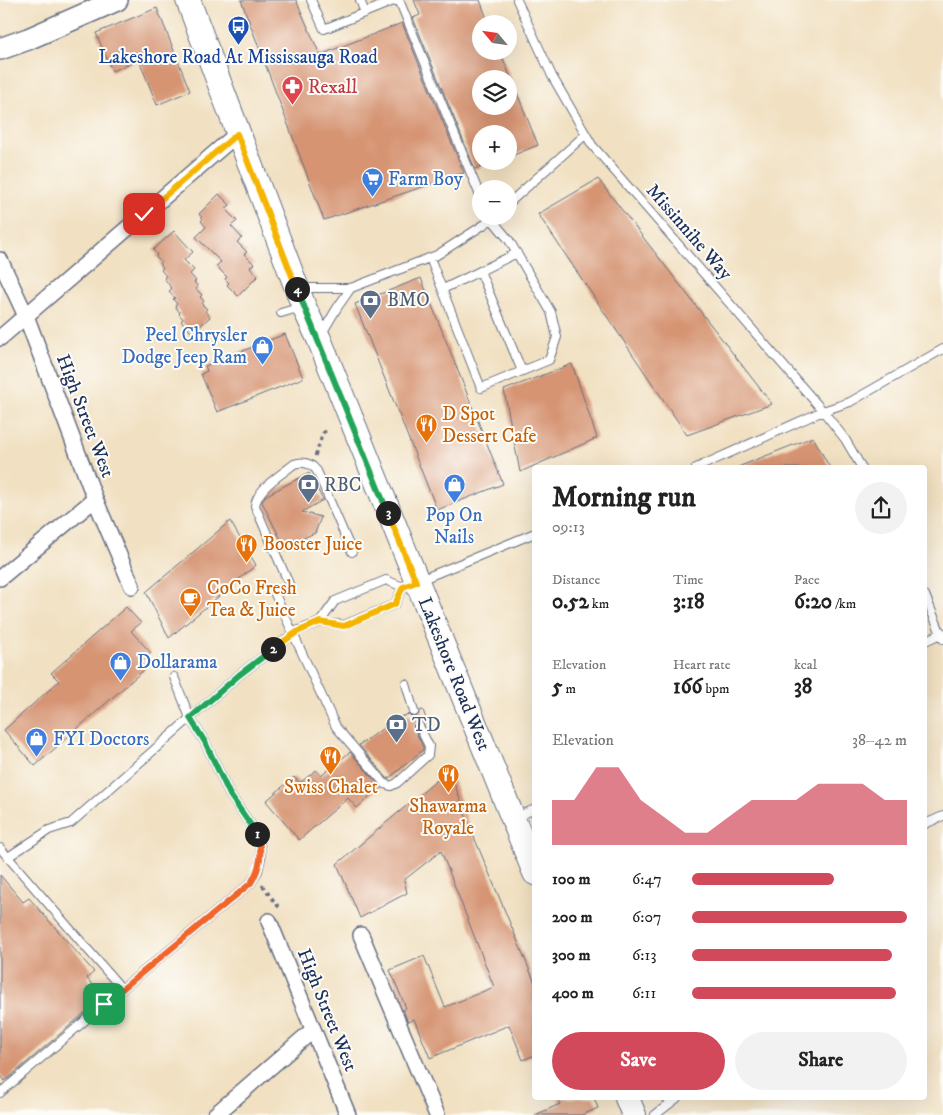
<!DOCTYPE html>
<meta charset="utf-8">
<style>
body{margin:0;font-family:"IM FELL DW Pica",serif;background:#f2f2f2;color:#222;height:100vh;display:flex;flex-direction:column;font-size:19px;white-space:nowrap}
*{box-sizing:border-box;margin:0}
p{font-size:16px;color:#767676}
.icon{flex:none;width:28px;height:28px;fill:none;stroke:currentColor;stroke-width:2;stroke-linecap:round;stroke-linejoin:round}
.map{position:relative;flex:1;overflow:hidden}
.side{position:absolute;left:532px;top:465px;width:395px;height:635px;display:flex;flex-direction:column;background:#fff;border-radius:5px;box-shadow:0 5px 20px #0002}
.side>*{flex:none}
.needle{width:32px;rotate:299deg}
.controls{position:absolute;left:472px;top:15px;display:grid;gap:10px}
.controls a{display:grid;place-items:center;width:45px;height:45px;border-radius:50%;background:#fff;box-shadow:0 5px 20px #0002;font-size:25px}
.pin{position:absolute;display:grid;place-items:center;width:42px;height:42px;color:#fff;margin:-21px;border-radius:10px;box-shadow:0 2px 8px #0006}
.km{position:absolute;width:25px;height:25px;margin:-12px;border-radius:50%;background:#222;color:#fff;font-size:14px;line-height:25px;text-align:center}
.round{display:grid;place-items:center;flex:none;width:52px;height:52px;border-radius:26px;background:#f2f2f2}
.summary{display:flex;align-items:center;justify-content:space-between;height:85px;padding:0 20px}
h1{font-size:28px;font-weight:700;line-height:38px}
.metrics{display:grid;grid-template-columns:repeat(3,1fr);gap:8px;height:85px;padding:5px 20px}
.metrics div{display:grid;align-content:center}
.metrics b{font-size:21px;font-weight:700}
.metrics small{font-size:14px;font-weight:400}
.metrics p{font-size:14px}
.chart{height:140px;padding:10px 20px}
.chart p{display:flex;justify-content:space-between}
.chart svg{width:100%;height:90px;margin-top:5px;fill:#d1495b;opacity:.7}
.primary-button{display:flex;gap:10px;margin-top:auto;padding:10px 20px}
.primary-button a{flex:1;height:58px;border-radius:30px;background:#d1495b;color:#fff;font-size:20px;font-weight:700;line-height:58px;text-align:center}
.primary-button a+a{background:#f2f2f2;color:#222}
ul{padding:0 20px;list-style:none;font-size:16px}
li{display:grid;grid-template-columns:80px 60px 1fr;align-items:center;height:38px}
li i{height:12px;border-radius:6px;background:#d1495b}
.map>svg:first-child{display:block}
</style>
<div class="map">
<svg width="943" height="1115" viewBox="0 0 943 1115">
<rect width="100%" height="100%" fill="#fdfcf7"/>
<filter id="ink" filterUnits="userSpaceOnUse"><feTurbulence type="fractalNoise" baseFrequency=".02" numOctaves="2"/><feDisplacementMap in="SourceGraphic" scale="10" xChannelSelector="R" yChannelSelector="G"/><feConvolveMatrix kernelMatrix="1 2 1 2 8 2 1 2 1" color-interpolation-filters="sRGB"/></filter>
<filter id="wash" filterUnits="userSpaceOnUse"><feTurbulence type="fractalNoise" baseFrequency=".0096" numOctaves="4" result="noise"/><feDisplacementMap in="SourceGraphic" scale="20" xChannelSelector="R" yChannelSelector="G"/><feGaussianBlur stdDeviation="1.12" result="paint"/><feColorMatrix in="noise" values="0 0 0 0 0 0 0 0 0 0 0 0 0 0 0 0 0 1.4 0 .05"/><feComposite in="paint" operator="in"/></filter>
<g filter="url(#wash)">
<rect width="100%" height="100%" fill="#f1e0c1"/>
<g id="blocks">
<path fill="#d69473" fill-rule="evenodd" d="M241,0H296L320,55L402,23L464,173L324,220Z
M414,0H480L489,24H481V51H500L538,145L509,157V134H481V167L475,169L413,18L420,15ZM481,79H509V106H481Z
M157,8L190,91L157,105L139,60L112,71L96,33Z
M598,179L772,404L687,435L538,214Z
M219,194L230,205L225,209L237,221L231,226L242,238L237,242L247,252L244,254L254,264L250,267L258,276L238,296L227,285L229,283L225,279L227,277L216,266L221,262L196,237L206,227L201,221L203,219L199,214Z
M174,231L193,252L184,260L194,270L190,274L196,281L194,282L198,287L196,289L202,295L200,297L204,301L202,304L207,309L205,311L210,317L192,333L181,321L183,319L179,314L180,313L175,306L177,304L173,299L175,298L169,291L172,289L164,278L166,276L161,270L163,268L159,263L161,262L156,256L157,254L153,250Z
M421,278L503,484L437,510L355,304Z
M285,334L303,378L217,412L201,374L207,371L205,366Z
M572,364L597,438L520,472L504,390Z
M813,437L830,468H738V467Z
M309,473L323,500L302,512L321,517L315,533L284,546L262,502L265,496Z
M230,521L256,565L169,638L146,592Z
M126,607L141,623L131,631L151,653L140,662L146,668L35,766L4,730L59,681L51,673Z
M423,710L427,722L424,723L422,721H417L413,726L423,747V750L388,779L359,745L398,718L409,714L412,717H416L419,714V711Z
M350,752L380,786L379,788L357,808L348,798L299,840L266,801L294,777L300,783L316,770L321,776Z
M451,774L469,825L535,983V1055L523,1060L509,1025L430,1058L414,1019L408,1022L403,1010L406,1008L390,970L424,956L445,1007L494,987L441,851L404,880L407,893L360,918L337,864L436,781Z
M0,875L23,902L29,898L94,972L87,978L102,998L5,1081L0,1074Z
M557,1098H594L598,1108L582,1115H535L560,1104Z"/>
</g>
</g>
<g filter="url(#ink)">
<use href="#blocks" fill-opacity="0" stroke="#666d81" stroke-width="1"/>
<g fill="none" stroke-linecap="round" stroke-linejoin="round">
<defs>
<path id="service" d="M311,0L324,29L396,0
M360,0L365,13
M399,0L481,198
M517,0L552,76L592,145L823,411L845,439L862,468
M509,203L585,135
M430,258L481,388L549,360L557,337L551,312L509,240L489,216
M480,271L522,371
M299,288H351L437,255L485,224L494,216
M443,289L517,253
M281,313L301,307
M321,335L337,308L351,288
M696,468L823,411L850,402L943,349
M289,584L255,506C257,488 281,475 294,464C303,461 311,463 317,471L352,552
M274,592L336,727L385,784L391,786L397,783L428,755L429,746L419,726
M925,595L943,639
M320,622L335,601L386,580L403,587
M925,641L943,633
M406,684L414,712
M516,817L535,809
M925,824L943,816
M0,848L122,989
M8,857L49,830L71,823L239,675L297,631L320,622L344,625L395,604L403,587L535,533
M0,1093L122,989L251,883L258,871L261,858L260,845L256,832L230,795L205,742L190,718L174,677
M655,1115L677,1098"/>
<path id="minor" d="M0,260L26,316L95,499L132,586
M0,338L237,134
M0,578L95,499
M269,921L348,1115
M361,935L437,1115
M215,1115L313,1030"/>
<path id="secondary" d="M0,49L28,39L117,0"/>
<path id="primary" d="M188,0L304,307L319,339L535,873
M627,1098L634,1115"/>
</defs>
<use href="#service" stroke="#666d81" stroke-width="10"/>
<use href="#minor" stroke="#666d81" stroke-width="18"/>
<use href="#secondary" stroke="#666d81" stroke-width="24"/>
<use href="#primary" stroke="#666d81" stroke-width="26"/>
<path stroke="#666d81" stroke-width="3" stroke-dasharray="4 4" stroke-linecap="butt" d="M315,456L323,433L327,430
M262,885L278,906L275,910"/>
<use href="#service" stroke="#fff" stroke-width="8"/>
<use href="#minor" stroke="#fff" stroke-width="15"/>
<use href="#secondary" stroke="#fff" stroke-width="21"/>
<use href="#primary" stroke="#fff" stroke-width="24"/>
</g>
</g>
<g fill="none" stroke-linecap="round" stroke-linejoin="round" filter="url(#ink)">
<defs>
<path id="split-1" d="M104,1004L251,883C261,866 263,852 257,834"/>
<path id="split-2" d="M257,834L230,795L205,742L190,718L239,675L273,649"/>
<path id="split-3" d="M273,649L297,632L320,622L344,626L395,604L403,587L416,582L388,513"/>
<path id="split-4" d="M297,289L388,513"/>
<path id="split-5" d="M144,214L237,134L297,289"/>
</defs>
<use href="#split-1" stroke="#fff" stroke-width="10"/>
<use href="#split-2" stroke="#fff" stroke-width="10"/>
<use href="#split-3" stroke="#fff" stroke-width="10"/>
<use href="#split-4" stroke="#fff" stroke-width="10"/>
<use href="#split-5" stroke="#fff" stroke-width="10"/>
<use href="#split-1" stroke="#f0652b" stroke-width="6"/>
<use href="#split-2" stroke="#22a559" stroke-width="6"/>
<use href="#split-3" stroke="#f5b400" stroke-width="6"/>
<use href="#split-4" stroke="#22a559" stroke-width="6"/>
<use href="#split-5" stroke="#f5b400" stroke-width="6"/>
</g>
<defs>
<symbol id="bus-pin" viewBox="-11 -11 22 30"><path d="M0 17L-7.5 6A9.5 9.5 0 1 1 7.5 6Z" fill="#1a4fb4" stroke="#fdfcf7"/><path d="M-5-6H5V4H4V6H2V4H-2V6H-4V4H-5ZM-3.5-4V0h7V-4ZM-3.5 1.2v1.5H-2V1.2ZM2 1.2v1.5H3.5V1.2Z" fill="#fff"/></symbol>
<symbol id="pharmacy-pin" viewBox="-11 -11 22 30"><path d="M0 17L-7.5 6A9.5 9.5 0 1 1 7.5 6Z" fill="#e0444e" stroke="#fdfcf7"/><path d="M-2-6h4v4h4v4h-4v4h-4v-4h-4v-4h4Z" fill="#fff"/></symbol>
<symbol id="supermarket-pin" viewBox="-11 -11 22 30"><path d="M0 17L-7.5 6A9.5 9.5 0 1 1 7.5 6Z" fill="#3f7fe0" stroke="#fdfcf7"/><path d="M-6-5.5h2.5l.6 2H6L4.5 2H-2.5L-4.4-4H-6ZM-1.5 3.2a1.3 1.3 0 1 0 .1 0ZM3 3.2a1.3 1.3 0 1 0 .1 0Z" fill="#fff"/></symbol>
<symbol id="bank-pin" viewBox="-11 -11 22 30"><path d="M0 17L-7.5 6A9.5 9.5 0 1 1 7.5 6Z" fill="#5c6f8a" stroke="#fdfcf7"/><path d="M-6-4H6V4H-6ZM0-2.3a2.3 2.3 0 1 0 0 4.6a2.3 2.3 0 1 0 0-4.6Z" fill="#fff"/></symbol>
<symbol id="shop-pin" viewBox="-11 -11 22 30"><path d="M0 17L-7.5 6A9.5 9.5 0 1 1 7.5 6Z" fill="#3f7fe0" stroke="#fdfcf7"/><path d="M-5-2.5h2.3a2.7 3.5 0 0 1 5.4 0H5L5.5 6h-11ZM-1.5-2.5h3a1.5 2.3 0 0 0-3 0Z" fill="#fff"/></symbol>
<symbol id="restaurant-pin" viewBox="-11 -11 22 30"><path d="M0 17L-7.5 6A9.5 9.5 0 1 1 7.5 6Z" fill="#e8710a" stroke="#fdfcf7"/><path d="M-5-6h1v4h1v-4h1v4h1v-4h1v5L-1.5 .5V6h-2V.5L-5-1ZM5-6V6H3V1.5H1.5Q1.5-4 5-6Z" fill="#fff"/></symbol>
<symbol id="cafe-pin" viewBox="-11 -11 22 30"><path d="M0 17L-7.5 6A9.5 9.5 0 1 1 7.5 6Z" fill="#e8710a" stroke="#fdfcf7"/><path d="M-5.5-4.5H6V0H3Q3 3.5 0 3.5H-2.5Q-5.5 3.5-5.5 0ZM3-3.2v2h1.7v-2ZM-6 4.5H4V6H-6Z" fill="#fff"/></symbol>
</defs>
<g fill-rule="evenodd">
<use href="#bus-pin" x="226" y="14" width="25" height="34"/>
<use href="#pharmacy-pin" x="280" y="74" width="25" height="34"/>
<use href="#supermarket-pin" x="360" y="166" width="25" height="34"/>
<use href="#bank-pin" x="358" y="288" width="25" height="34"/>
<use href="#shop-pin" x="250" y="334" width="25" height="34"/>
<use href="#restaurant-pin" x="414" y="412" width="25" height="34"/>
<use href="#shop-pin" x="442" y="472" width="25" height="34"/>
<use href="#bank-pin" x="296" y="472" width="25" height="34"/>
<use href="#restaurant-pin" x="234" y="532" width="25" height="34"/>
<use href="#cafe-pin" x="178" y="586" width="25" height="34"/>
<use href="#shop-pin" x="108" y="650" width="25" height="34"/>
<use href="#bank-pin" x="384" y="712" width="25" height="34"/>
<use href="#shop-pin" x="24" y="726" width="25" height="34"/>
<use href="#restaurant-pin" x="318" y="744" width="25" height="34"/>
<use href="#restaurant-pin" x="436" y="762" width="25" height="34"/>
</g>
<g text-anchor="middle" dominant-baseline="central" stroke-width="4" stroke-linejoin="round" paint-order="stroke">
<g font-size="19" fill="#164399" stroke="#fdfcf7">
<text x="238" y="57">Lakeshore Road At Mississauga Road</text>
</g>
<g font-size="19" fill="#be3a42" stroke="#fdfcf7" text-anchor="start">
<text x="308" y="87">Rexall</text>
</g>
<g font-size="19" fill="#366cbe" stroke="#fdfcf7" text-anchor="start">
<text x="388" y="179">Farm Boy</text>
<text x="247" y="335" text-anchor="end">Peel Chrysler<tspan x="247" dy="22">Dodge Jeep Ram</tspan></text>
<text x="454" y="515" text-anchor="middle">Pop On<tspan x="454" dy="22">Nails</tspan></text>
<text x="137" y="662">Dollarama</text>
<text x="53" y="739">FYI Doctors</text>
</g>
<g font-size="19" fill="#1b2f5e" stroke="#fdfcf7">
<text transform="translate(689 232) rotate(49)">Missinnihe Way</text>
<text transform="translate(85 416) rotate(69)">High Street West</text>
<text transform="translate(454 674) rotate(68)">Lakeshore Road West</text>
<text transform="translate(327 1010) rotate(68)">High Street West</text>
</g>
<g font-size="19" fill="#4e5e75" stroke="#fdfcf7" text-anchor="start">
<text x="387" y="300">BMO</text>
<text x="324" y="485">RBC</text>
<text x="412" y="725">TD</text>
</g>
<g font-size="19" fill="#c56008" stroke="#fdfcf7" text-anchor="start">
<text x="442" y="414">D Spot<tspan x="442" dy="22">Dessert Cafe</tspan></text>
<text x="263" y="544">Booster Juice</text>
<text x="207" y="588">CoCo Fresh<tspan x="207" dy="22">Tea &amp; Juice</tspan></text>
<text x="331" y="787" text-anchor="middle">Swiss Chalet</text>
<text x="448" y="806" text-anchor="middle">Shawarma<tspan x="448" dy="22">Royale</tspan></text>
</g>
</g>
</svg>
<div class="controls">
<a><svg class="needle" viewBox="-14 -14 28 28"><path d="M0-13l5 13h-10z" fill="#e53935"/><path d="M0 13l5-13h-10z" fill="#767676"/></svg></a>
<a><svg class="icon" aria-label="layers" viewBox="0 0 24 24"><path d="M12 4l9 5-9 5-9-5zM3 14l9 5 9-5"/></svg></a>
<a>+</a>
<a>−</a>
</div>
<div class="pin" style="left:104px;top:1004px;background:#1e9e55"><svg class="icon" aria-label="arrive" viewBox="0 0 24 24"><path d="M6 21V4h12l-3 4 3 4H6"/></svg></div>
<div class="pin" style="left:144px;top:214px;background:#d93025"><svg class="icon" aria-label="check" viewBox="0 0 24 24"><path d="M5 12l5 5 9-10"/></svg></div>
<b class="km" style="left:257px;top:834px">1</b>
<b class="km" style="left:273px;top:649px">2</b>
<b class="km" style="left:388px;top:513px">3</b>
<b class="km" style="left:297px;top:289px">4</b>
<section class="side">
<div class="summary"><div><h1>Morning run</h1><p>09:13</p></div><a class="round"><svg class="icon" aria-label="share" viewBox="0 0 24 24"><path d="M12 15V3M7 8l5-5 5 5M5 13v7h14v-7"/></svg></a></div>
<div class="metrics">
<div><p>Distance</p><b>0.52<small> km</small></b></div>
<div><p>Time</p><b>3:18</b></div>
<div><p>Pace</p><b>6:20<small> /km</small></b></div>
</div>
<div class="metrics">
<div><p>Elevation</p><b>5<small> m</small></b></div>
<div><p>Heart rate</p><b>166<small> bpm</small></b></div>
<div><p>kcal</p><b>38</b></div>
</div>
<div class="chart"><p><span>Elevation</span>38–42 m</p>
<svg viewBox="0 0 160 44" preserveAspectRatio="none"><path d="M0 44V22L10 22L20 6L30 6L40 22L50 30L60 38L70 38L80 30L90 22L100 22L110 22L120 14L130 14L140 14L150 22L160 22V44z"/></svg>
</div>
<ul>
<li><b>100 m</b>6:47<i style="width:66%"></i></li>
<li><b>200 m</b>6:07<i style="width:100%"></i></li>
<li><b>300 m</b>6:13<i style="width:93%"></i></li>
<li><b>400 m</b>6:11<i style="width:95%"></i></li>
</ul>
<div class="primary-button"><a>Save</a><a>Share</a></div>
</section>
</div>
